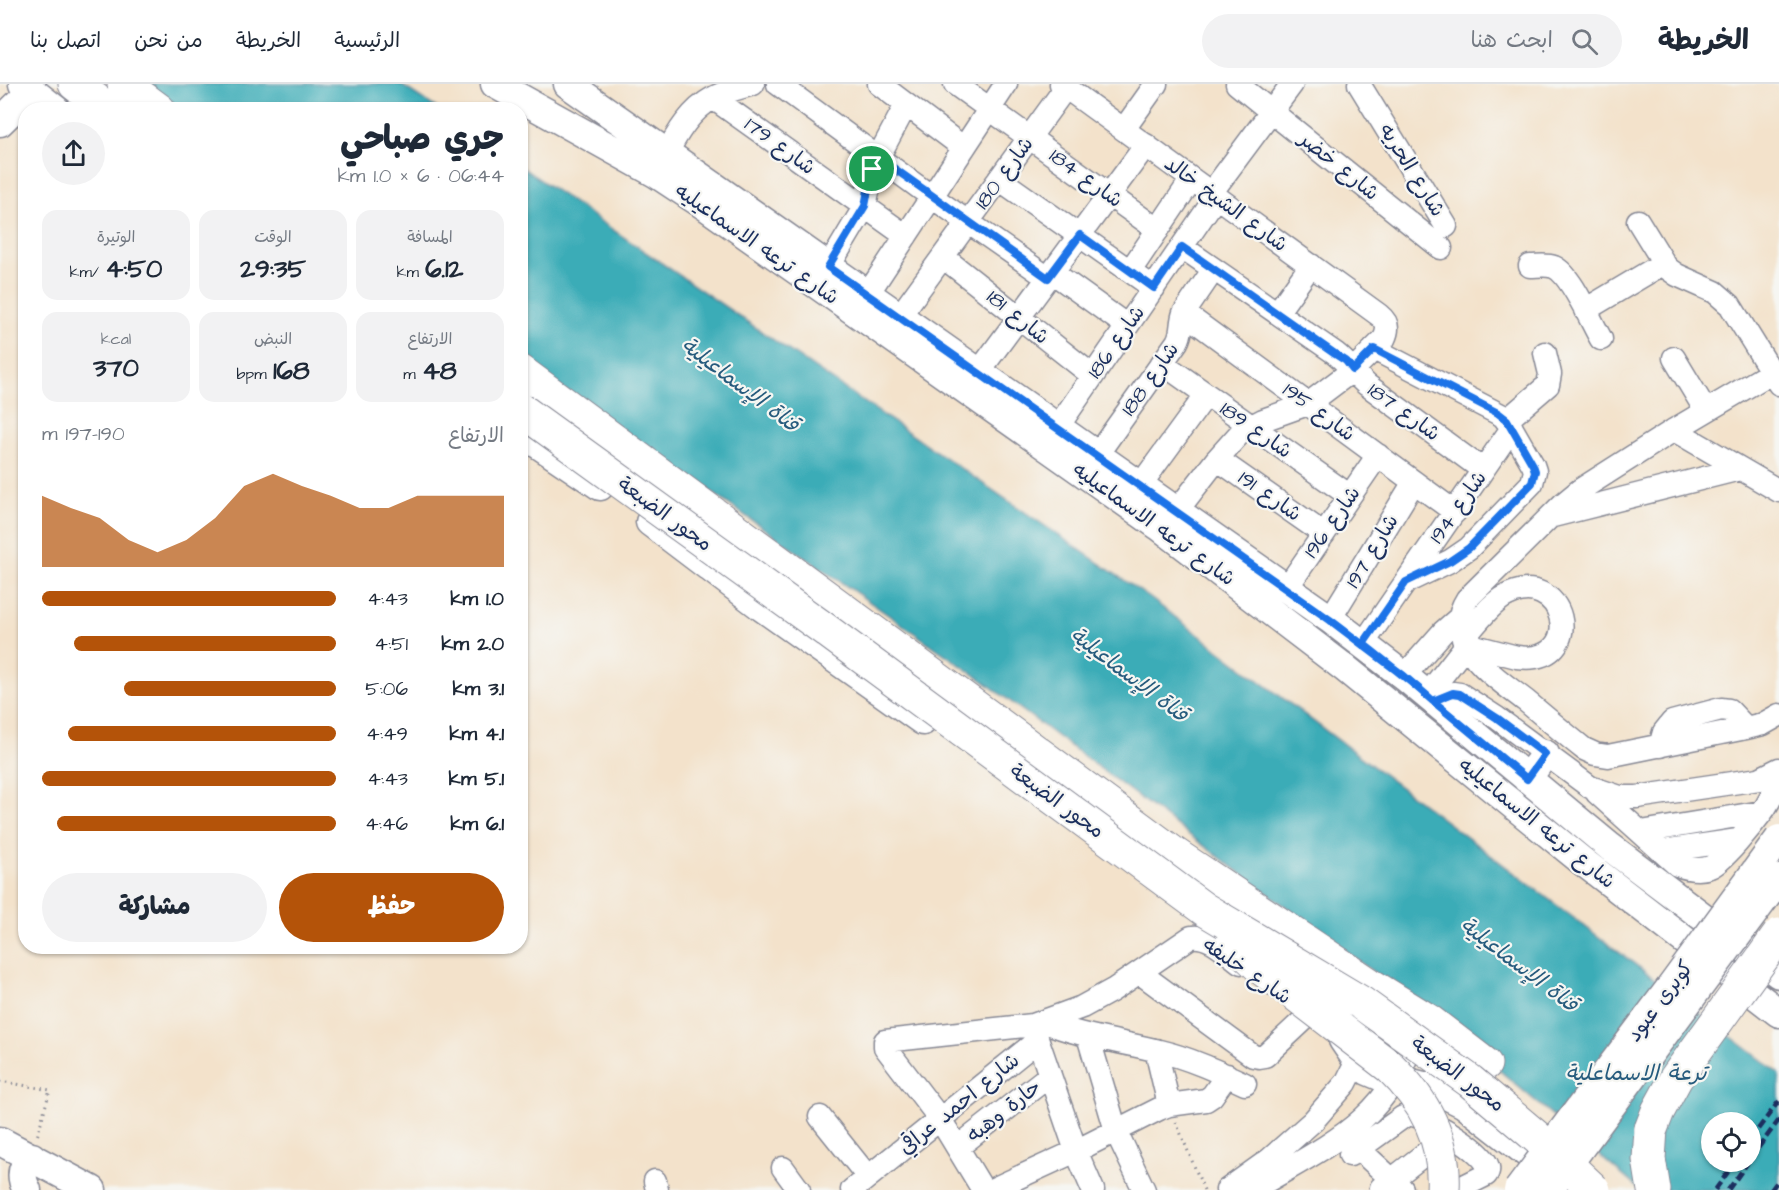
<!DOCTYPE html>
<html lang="ar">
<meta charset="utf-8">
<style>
body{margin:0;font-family:"Architects Daughter","Playpen Sans Arabic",sans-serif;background:#f2f2f3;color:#1f2937;direction:rtl;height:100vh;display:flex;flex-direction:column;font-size:22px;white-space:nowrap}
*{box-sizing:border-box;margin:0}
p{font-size:20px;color:#747a83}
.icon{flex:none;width:33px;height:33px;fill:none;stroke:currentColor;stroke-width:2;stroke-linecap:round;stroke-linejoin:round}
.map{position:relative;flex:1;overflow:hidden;direction:ltr}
.sheet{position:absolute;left:18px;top:18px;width:510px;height:852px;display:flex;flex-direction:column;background:#fff;border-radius:24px;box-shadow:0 2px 4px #0004;direction:rtl}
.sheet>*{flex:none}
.buttons{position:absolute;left:1701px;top:1028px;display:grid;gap:12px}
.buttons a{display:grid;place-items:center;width:60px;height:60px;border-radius:50%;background:#fff;box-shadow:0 2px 4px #0004;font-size:30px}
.pin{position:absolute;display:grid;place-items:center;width:51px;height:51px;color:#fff;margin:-26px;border:3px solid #fff;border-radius:50%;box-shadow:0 2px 6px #0007}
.round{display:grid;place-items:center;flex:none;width:63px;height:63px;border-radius:32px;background:#f2f2f3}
.head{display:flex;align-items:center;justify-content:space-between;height:102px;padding:0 24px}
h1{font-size:33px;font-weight:800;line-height:45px}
.metrics{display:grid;grid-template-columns:repeat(3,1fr);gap:9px;height:102px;padding:6px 24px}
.metrics div{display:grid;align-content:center;border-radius:15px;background:#f2f2f3;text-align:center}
.metrics b{font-size:26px;font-weight:800}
.metrics small{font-size:16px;font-weight:400}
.metrics p{font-size:16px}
.chart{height:168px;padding:12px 24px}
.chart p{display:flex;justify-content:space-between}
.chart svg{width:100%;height:108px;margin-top:6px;fill:#b45309;opacity:.7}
.primary-button{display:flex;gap:12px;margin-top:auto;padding:12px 24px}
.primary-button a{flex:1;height:69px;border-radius:36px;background:#b45309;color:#fff;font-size:24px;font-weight:800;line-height:69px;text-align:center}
.primary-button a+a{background:#f2f2f3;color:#1f2937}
ul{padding:0 24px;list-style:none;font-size:20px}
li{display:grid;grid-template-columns:96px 72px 1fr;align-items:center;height:45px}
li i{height:15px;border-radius:8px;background:#b45309}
header{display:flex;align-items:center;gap:36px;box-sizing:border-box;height:84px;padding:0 30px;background:#fff;border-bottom:2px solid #e0e1e3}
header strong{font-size:28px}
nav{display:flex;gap:33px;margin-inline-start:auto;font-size:21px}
.search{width:420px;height:54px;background:#f2f2f3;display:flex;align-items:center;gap:15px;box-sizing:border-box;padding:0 21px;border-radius:33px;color:#747a83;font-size:22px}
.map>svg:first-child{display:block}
</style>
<header>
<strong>الخريطة</strong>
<div class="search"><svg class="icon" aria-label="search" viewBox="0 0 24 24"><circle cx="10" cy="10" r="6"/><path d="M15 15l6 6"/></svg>ابحث هنا</div>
<nav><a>الرئيسية</a><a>الخريطة</a><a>من نحن</a><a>اتصل بنا</a></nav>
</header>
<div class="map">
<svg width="1779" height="1106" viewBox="0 0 1779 1106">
<rect width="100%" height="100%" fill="#f6f6f2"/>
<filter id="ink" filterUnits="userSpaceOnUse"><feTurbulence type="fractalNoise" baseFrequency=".0167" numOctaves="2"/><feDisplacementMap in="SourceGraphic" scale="12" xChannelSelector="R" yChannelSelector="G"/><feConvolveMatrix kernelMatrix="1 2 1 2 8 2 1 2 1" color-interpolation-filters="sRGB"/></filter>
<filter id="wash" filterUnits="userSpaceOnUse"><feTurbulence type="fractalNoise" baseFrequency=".008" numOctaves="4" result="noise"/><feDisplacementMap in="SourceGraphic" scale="24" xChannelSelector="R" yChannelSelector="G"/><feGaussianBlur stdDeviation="1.35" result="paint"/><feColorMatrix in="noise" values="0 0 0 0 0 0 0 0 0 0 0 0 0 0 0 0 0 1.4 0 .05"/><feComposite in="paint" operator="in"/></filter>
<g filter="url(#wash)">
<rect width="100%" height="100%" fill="#f3e2cb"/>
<path fill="#3bacb7" stroke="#2b6e8a" stroke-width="1.5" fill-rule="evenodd" d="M126,0H400L438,25H160Z
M520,82L1150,514L1779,989V1106H1640L1459,952L979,594L521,276ZM1712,1038H1750V1077H1712Z"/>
</g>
<g filter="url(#ink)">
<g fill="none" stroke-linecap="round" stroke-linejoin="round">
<defs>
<path id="minor" d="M778,0L932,113L1048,194
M879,0L964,64
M955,0L1158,146
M1061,0L1379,231C1388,238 1389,245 1384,255L1353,286L1308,320L1263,336L1242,347L1217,375L1176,428
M1237,0L1441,164
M1359,0L1446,142
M713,14L906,152
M1124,45L1156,0
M666,71C677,49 691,26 713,14C725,7 740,4 753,0
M999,95L1154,204
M1211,109L1292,0
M1638,137L1667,184L1677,191L1715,208L1730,221L1779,300
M1182,163L1335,269C1348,279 1355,291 1367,301L1483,386
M943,173L1093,292
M1530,182C1538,182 1546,180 1554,183C1571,190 1591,238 1601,255
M828,184L865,122L868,108L869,96L872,85L906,21
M1130,187L1192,95
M1052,188L1127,242
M867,211L1006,0
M1585,226L1664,179
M1184,229L1455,428
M1277,229L1311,181
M899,233L1066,3
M1374,265L1503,332L1510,341L1533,381L1535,387L1532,399L1469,464L1450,477L1406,498
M1674,274L1706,327
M1162,279L1350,412
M1772,288L1674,346L1580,406L1563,420L1467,515C1460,526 1457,538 1462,550C1472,580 1503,599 1526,617C1545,633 1564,649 1584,665L1595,670L1608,672L1746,644L1763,640L1779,631
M978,289L1146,61
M1507,336L1548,301L1550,290L1545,269
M1057,344L1216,113
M1674,346L1779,407
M1096,372L1177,258C1183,248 1180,239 1184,229L1214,185
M1217,375L1324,450
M1139,403L1206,311
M1553,432L1740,385
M1286,505L1378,371
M1330,535L1414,398
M1363,560L1512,344
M1404,592L1443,548L1459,534
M1427,611L1467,560L1517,573C1590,583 1565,477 1502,514C1487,524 1475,541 1463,555
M1433,617L1453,609L1460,610L1497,634L1590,703L1620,713H1637L1759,695L1779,685
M1660,662L1664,648L1672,638L1721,625L1729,626L1746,644
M1597,709L1677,781C1688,785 1699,787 1710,783C1723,778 1753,740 1762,728C1770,718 1775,705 1779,693
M1641,748L1762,728
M1663,767L1738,756
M1140,889L1253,972L1259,973L1265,972L1310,930
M1043,937C1080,953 1120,957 1159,967C1189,974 1217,987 1245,1000
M1034,945L1076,1067L1093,1106
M1088,952L1116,1047L1144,1106
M1156,966L1169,1021
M820,1033L868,1093
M1349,1056L1402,1105
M958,1063L1050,991
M1350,1071L1403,1033C1407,1031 1411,1030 1416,1032C1433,1037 1483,1066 1488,1083C1489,1087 1488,1088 1486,1091L1456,1106
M783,1084L799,1106
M655,1097L657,1106
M1381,1104L1449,1051
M852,1106L1037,957
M983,1106L940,1035L885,963V957L1033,941L1082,923L1113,906L1191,853C1210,850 1226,868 1241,879
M991,1106L1076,1067L1159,1025L1169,1021L1206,1016L1212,1012L1227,991
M1227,1106L1269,1076L1313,1037L1346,999L1354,983L1360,964
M1252,1106C1325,1062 1389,1038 1415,950"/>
<path id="major" d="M23,0L56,26
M495,0L657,90L707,123L1159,442L1346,585L1582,777L1779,929
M568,0L1330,535L1404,592L1610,763L1779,890
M0,38L32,7
M520,348L600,402
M650,438L762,523L923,637
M1527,695L1545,670
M1343,956L1360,981L1368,987L1387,995H1396L1432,1004L1464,1020L1559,1094
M0,1057L92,1106
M27,1106C20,1093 21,1083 32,1073"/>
<path id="highway" d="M75,0L109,26
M124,0L159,26
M520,287L1176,771L1369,900L1429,937L1485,980
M1651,1045L1649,1075L1654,1106"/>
</defs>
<use href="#minor" stroke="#878894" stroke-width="25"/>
<use href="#major" stroke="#878894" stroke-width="31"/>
<use href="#highway" stroke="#878894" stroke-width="35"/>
<path stroke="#878894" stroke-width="3" stroke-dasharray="1.5 4.5" stroke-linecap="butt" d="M0,997L50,1006L37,1053
M1176,1038L1204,1106"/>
<use href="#minor" stroke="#fff" stroke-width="22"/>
<use href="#major" stroke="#fff" stroke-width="28"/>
<use href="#highway" stroke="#fff" stroke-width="33"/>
<path stroke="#1b2f5e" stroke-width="4.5" stroke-dasharray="9 4.5" stroke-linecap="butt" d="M1750,1056L1779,1017
M1750,1075L1779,1036
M1715,1106L1736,1077
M1728,1106L1749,1077
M1771,1106L1779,1095"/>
<defs>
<path id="major-bridge" d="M1518,1106L1673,900L1779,755
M1549,1106L1779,795"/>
<path id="highway-bridge" d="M520,325L823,544L1204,825L1360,918L1470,997L1546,1061L1594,1106
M1233,857L1261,884L1283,901L1390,983C1425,1017 1446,1056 1443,1106
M1651,1045L1658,1027L1676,994L1779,851"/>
</defs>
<use href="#major-bridge" stroke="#878894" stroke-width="31" stroke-linecap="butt"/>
<use href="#highway-bridge" stroke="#878894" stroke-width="35" stroke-linecap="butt"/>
<use href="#major-bridge" stroke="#fff" stroke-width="28"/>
<use href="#highway-bridge" stroke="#fff" stroke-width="33"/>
</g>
</g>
<g fill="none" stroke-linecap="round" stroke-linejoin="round" filter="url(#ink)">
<defs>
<path id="route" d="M872,85L865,122L828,183L1330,536L1404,592L1433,617L1453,609L1460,610L1497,634L1545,670L1527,695L1433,617C1411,597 1387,579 1363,560L1406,498L1450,477L1469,464L1532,399L1535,387L1533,381L1507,336L1498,329L1374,265L1353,286L1346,277L1335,270L1182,163L1154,204L1080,151L1048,194L878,73L872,85"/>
</defs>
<use href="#route" stroke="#fff" stroke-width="12"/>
<use href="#route" stroke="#1a73e8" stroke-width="8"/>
</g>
<g text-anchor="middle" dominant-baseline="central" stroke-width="4.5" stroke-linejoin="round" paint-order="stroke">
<g font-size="21" fill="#1b2f5e" stroke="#f6f6f2">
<text transform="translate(780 62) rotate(36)">شارع 179</text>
<text transform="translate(1339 82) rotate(39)">شارع خضر</text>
<text transform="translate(1412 86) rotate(58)">شارع الحريه</text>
<text transform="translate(1004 89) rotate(-54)">شارع 180</text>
<text transform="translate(1086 94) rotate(36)">شارع 184</text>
<text transform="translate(1226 120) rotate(36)">شارع الشيخ خالد</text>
<text transform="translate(757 160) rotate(35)">شارع ترعه الاسماعيليه</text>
<text transform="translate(1018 233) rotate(39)">شارع 181</text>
<text transform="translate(1116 258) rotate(-55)">شارع 186</text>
<text transform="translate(1150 295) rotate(-55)">شارع 188</text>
<text transform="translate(1319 328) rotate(36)">شارع 195</text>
<text transform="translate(1404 328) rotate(36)">شارع 187</text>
<text transform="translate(1256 346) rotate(35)">شارع 189</text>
<text transform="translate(1270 412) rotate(35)">شارع 191</text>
<text transform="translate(1458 423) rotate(-55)">شارع 194</text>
<text transform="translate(665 430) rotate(36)">محور الضبعة</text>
<text transform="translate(1332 438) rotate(-55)">شارع 196</text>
<text transform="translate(1154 440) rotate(36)">شارع ترعه الاسماعيليه</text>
<text transform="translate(1372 467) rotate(-59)">شارع 197</text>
<text transform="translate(1057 717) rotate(36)">محور الضبعة</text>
<text transform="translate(1537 739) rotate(39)">شارع ترعه الاسماعيليه</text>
<text transform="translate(1247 887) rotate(34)">شارع خليفه</text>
<text transform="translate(1660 917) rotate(-53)">كوبرى عبود</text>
<text transform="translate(1458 990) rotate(37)">محور الضبعة</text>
<text transform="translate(959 1020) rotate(-39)">شارع احمد عراقي</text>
<text transform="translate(1004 1027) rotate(-38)">حارة وهبه</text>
</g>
<g font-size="22" font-style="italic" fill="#265b7d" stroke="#f6f6f2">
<text transform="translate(740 301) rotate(37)">قناة الإسماعيلية</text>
<text transform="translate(1129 591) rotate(37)">قناة الإسماعيلية</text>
<text transform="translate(1519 881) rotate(37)">قناة الإسماعيلية</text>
<text x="1636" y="989">ترعة الاسماعلية</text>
</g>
</g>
</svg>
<div class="buttons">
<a><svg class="icon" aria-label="locate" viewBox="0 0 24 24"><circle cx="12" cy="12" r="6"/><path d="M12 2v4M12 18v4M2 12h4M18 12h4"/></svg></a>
</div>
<div class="pin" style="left:872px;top:85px;background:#1e9e55"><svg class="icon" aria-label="arrive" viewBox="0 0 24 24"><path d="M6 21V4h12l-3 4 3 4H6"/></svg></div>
<section class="sheet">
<div class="head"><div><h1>جري صباحي</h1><p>06:44 · 6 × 1.0 km</p></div><a class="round"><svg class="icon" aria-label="share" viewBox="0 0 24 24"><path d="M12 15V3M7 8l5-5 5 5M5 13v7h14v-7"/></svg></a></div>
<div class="metrics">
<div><p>المسافة</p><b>6.12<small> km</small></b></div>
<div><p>الوقت</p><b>29:35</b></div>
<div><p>الوتيرة</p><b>4:50<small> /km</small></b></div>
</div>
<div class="metrics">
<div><p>الارتفاع</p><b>48<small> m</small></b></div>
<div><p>النبض</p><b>168<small> bpm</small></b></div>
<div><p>kcal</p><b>370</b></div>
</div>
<div class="chart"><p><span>الارتفاع</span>190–197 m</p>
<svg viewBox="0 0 160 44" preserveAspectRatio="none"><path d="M0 44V15L10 20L20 24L30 33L40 38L50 33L60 24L70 11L80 6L90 11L100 15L110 20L120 20L130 15L140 15L150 15L160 15V44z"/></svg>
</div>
<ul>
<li><b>1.0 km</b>4:43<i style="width:100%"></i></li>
<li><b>2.0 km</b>4:51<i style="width:89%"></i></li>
<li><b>3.1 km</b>5:06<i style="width:72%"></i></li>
<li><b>4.1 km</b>4:49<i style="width:91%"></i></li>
<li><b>5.1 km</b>4:43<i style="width:100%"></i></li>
<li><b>6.1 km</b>4:46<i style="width:95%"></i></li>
</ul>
<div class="primary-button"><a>حفظ</a><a>مشاركة</a></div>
</section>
</div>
